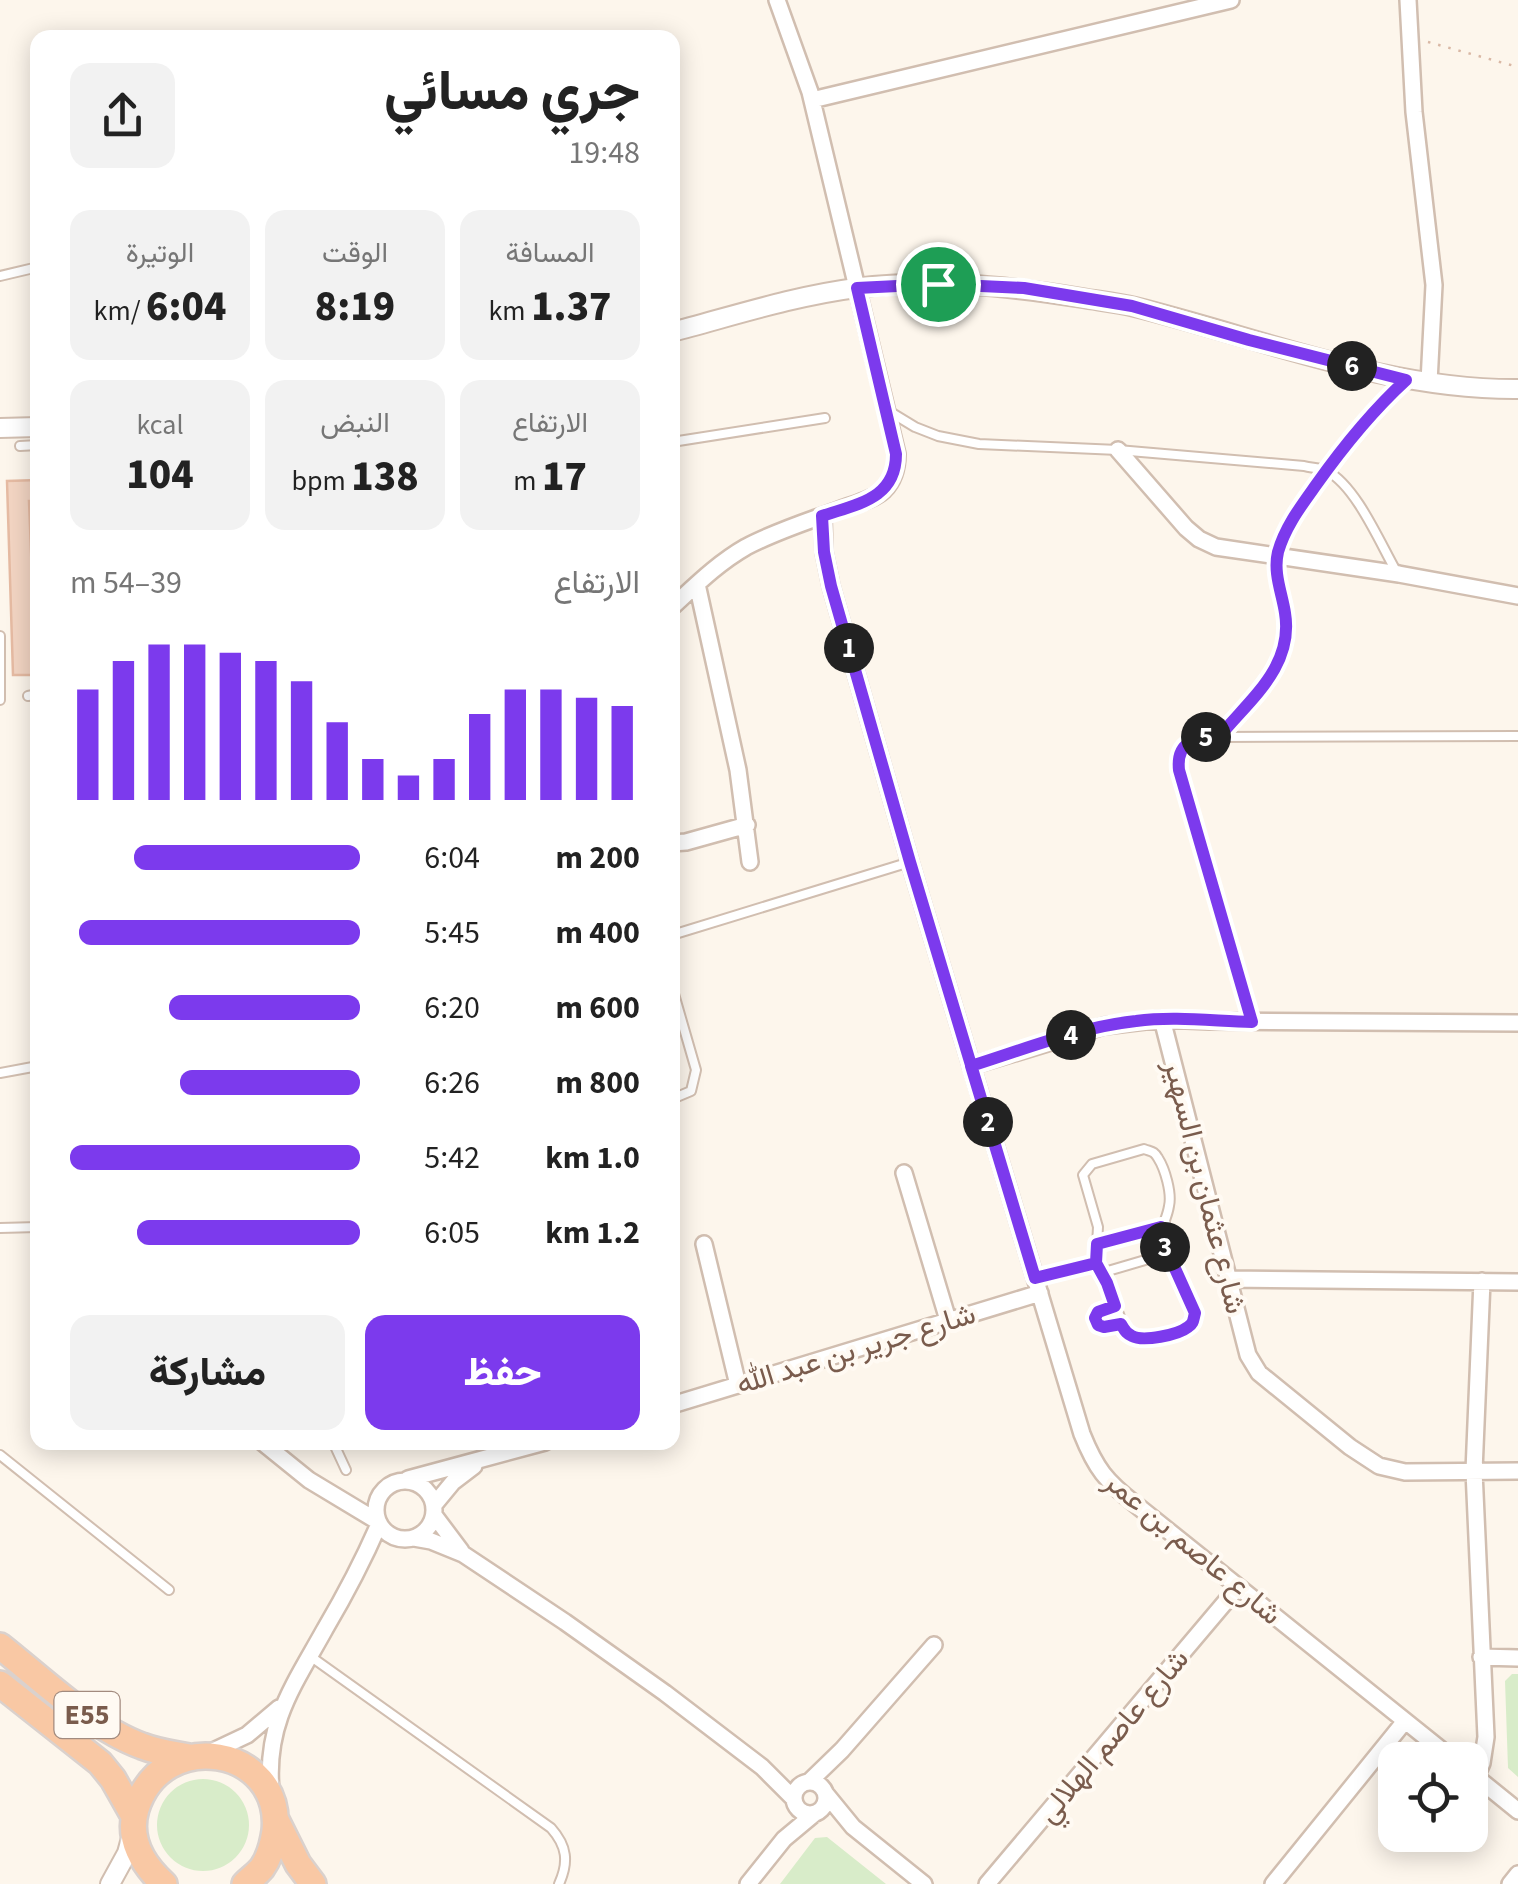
<!DOCTYPE html>
<html lang="ar">
<meta charset="utf-8">
<style>
body{margin:0;font-family:"Source Sans 3",Vazirmatn,sans-serif;background:#f2f2f2;color:#222;direction:rtl;height:100vh;display:flex;flex-direction:column;font-size:38px;white-space:nowrap}
*{box-sizing:border-box;margin:0}
p{font-size:32px;color:#767676}
.icon{flex:none;width:55px;height:55px;fill:none;stroke:currentColor;stroke-width:2;stroke-linecap:round;stroke-linejoin:round}
.map{position:relative;flex:1;overflow:hidden;direction:ltr}
.sheet{position:absolute;left:30px;top:30px;width:650px;height:1420px;display:flex;flex-direction:column;background:#fff;border-radius:20px;box-shadow:0 5px 25px #0003;direction:rtl}
.sheet>*{flex:none}
.fabs{position:absolute;left:1378px;top:1742px;display:grid;gap:20px}
.fabs a{display:grid;place-items:center;width:110px;height:110px;border-radius:20px;background:#fff;box-shadow:0 5px 25px #0003;font-size:50px}
.pin{position:absolute;display:grid;place-items:center;width:85px;height:85px;color:#fff;margin:-42px;border:5px solid #fff;border-radius:50%;box-shadow:0 2px 10px #0007}
.km{position:absolute;width:50px;height:50px;margin:-25px;border-radius:50%;background:#222;color:#fff;font-size:28px;line-height:50px;text-align:center}
.round{display:grid;place-items:center;flex:none;width:105px;height:105px;border-radius:20px;background:#f2f2f2}
.head{display:flex;align-items:center;justify-content:space-between;height:170px;padding:0 40px}
h1{font-size:55px;font-weight:800;line-height:75px}
.figures{display:grid;grid-template-columns:repeat(3,1fr);gap:15px;height:170px;padding:10px 40px}
.figures div{display:grid;align-content:center;border-radius:20px;background:#f2f2f2;text-align:center}
.figures b{font-size:42px;font-weight:800}
.figures small{font-size:28px;font-weight:400}
.figures p{font-size:28px}
.chart{height:280px;padding:20px 40px}
.chart p{display:flex;justify-content:space-between}
.chart svg{width:100%;height:180px;margin-top:10px;stroke:#7c3aed;stroke-width:6}
.cta{display:flex;gap:20px;margin-top:auto;padding:20px 40px}
.cta a{flex:1;height:115px;border-radius:20px;background:#7c3aed;color:#fff;font-size:40px;font-weight:800;line-height:115px;text-align:center}
.cta a+a{background:#f2f2f2;color:#222}
ul{padding:0 40px;list-style:none;font-size:32px}
li{display:grid;grid-template-columns:160px 120px 1fr;align-items:center;height:75px}
li i{height:25px;border-radius:12px;background:#7c3aed}
.map>svg:first-child{display:block}
</style>
<div class="map">
<svg width="1518" height="1884" viewBox="0 0 1518 1884">
<rect width="100%" height="100%" fill="#fdf6ec"/>
<path fill="#d8ecc9" d="M1512,1674H1518V1777L1508,1768L1505,1681Z
M157 1825a46 46 0 1 1 92 0a46 46 0 1 1-92 0Z
M827,1837L886,1884H780L815,1838Z"/>
<path fill="#f3d5c3" stroke="#e6bba3" stroke-width="2.5" d="M38,480V501H29L36,675H13L7,481Z"/>
<g fill="none" stroke-linecap="round" stroke-linejoin="round">
<defs>
<path id="service" d="M0,276L38,267
M887,410L915,427L938,436L979,444L1118,450L1304,466C1311,468 1320,468 1327,471C1356,486 1380,543 1396,571
M672,442L825,418
M20,446L38,445
M28,696L38,694
M0,700V636
M1219,737C1245,704 1288,673 1287,626C1286,605 1278,586 1276,565C1282,509 1365,418 1406,380
M672,935L910,862
M672,987L696,1070L691,1091L672,1099
M1252,1021L1179,770C1176,741 1195,738 1219,737L1518,736
M0,1073L38,1066
M1144,1149C1152,1152 1154,1151 1158,1158C1165,1169 1172,1193 1169,1206C1167,1219 1161,1225 1162,1238L1195,1313L1193,1322L1185,1329L1151,1339L1137,1338L1125,1330L1107,1283L1096,1263L1098,1227L1083,1175L1092,1164Z
M0,1228L38,1227
M1097,1244L1161,1227
M1101,1273L1169,1253
M1035,1278L1096,1263
M1115,1306L1098,1312L1096,1322L1104,1327L1121,1324
M333,1442L346,1470
M0,1455L169,1590
M310,1656L551,1828C567,1846 569,1862 559,1884"/>
<path id="minor" d="M1408,0L1414,112L1434,285L1429,382
M812,100L1231,0
M1118,450L1186,528L1199,539L1216,547L1399,574L1518,596
M823,516L824,552L831,586L910,862L1082,1434C1096,1469 1106,1481 1135,1504L1454,1760
M697,584L738,770L750,862
M672,607C696,585 718,563 746,547C776,531 809,521 841,509C855,504 873,500 884,490C894,480 897,468 897,454L810,92L777,0
M672,843L686,842L747,825
M1162,1019L1248,1355L1259,1373L1350,1447L1379,1466L1405,1472L1518,1471
M971,1066L1104,1026L1162,1019L1209,1021L1518,1023
M904,1173L948,1320
M704,1244L738,1385
M1228,1279L1518,1282
M672,1405L1040,1293
M262,1442L309,1480L377,1521
M408,1479L545,1442
M376 1510a29 29 0 1 1 58 0a29 29 0 1 1-58 0Z
M434,1505L453,1482L474,1466
M434,1515L461,1551
M414,1538L431,1541L463,1554L565,1622L665,1693L762,1767L793,1798
M1481,1657L1518,1658
M211,1752L247,1735L279,1708
M1470,1772L1518,1811
M1476,1777L1482,1763L1486,1737L1474,1471L1482,1281
M794 1798a16 16 0 1 1 32 0a16 16 0 1 1-32 0Z
M809,1782L842,1750L934,1645
M271,1790C265,1723 294,1685 325,1629C345,1595 363,1561 379,1524
M826,1794L853,1827L924,1884
M748,1884L784,1839L814,1814
M987,1884L1238,1587
M1273,1884L1405,1721
M1510,1884L1518,1874"/>
<path id="tertiary" d="M672,332C733,316 794,296 856,288C931,278 1008,286 1082,298C1100,301 1118,303 1135,307C1261,338 1386,390 1518,389
M0,428L38,427
M110,1884L127,1853L133,1831"/>
<path id="trunk" d="M0,1646C42,1679 92,1728 142,1746C157,1752 173,1754 189,1757
M0,1684L100,1763L113,1779L134,1816
M276,1820L298,1864L313,1884
M164,1884C143,1865 127,1839 136,1809C162,1726 283,1746 275,1831C273,1844 270,1857 262,1868C257,1874 250,1879 245,1884"/>
</defs>
<use href="#service" stroke="#d1beb0" stroke-width="12"/>
<use href="#minor" stroke="#d1beb0" stroke-width="20"/>
<use href="#tertiary" stroke="#d1beb0" stroke-width="22"/>
<use href="#trunk" stroke="#dad1cd" stroke-width="30"/>
<path stroke="#d9b8a5" stroke-width="2.5" stroke-dasharray="2.5 8" stroke-linecap="butt" d="M1428,42L1518,67"/>
<use href="#service" stroke="#fff" stroke-width="8"/>
<use href="#minor" stroke="#fff" stroke-width="15"/>
<use href="#tertiary" stroke="#fff" stroke-width="18"/>
<use href="#trunk" stroke="#f9c8a4" stroke-width="25"/>
</g>
<g fill="none" stroke-linecap="round" stroke-linejoin="round">
<defs>
<path id="route" d="M938,284L857,288L896,454C896,499 857,504 822,516L824,552L831,586L910,862L1035,1278L1096,1263L1107,1283L1115,1306L1098,1312L1095,1318L1098,1325L1104,1327L1121,1324C1125,1330 1125,1333 1132,1336C1143,1342 1178,1335 1188,1327C1194,1323 1193,1320 1195,1313L1164,1244L1161,1227L1097,1244L1096,1263L1035,1278L971,1066C1025,1049 1080,1027 1136,1021C1174,1016 1213,1021 1252,1022L1179,770C1176,741 1195,738 1219,737C1249,700 1294,667 1285,613C1282,593 1273,573 1278,552C1285,527 1301,506 1316,485C1343,447 1371,412 1406,380L1249,340L1132,306L1024,288L938,284"/>
</defs>
<use href="#route" stroke="#fff" stroke-width="20"/>
<use href="#route" stroke="#7c3aed" stroke-width="12"/>
</g>
<g text-anchor="middle" dominant-baseline="central" stroke-width="8" stroke-linejoin="round" paint-order="stroke">
<rect fill="#fffaf3" stroke="#a28b7f" stroke-width="2.5" x="54.5" y="1692" width="65" height="46" rx="8"/>
<g font-size="28" font-weight="bold" fill="#7a5c4d">
<text x="87" y="1715">E55</text>
</g>
<g font-size="30" fill="#7a5c4d" stroke="#fffaf3">
<text transform="translate(1205 1187) rotate(76)">شارع عثمان بن السهير</text>
<text transform="translate(856 1349) rotate(-17)">شارع جرير بن عبد الله</text>
<text transform="translate(1193 1548) rotate(40)">شارع عاصم بن عمر</text>
<text transform="translate(1113 1736) rotate(-50)">شارع عاصم الهلالي</text>
</g>
</g>
</svg>
<div class="fabs">
<a><svg class="icon" aria-label="locate" viewBox="0 0 24 24"><circle cx="12" cy="12" r="6"/><path d="M12 2v4M12 18v4M2 12h4M18 12h4"/></svg></a>
</div>
<div class="pin" style="left:938px;top:284px;background:#1e9e55"><svg class="icon" aria-label="arrive" viewBox="0 0 24 24"><path d="M6 21V4h12l-3 4 3 4H6"/></svg></div>
<b class="km" style="left:849px;top:648px">1</b>
<b class="km" style="left:988px;top:1122px">2</b>
<b class="km" style="left:1165px;top:1247px">3</b>
<b class="km" style="left:1071px;top:1035px">4</b>
<b class="km" style="left:1206px;top:737px">5</b>
<b class="km" style="left:1352px;top:366px">6</b>
<section class="sheet">
<div class="head"><div><h1>جري مسائي</h1><p>19:48</p></div><a class="round"><svg class="icon" aria-label="share" viewBox="0 0 24 24"><path d="M12 15V3M7 8l5-5 5 5M5 13v7h14v-7"/></svg></a></div>
<div class="figures">
<div><p>المسافة</p><b>1.37<small> km</small></b></div>
<div><p>الوقت</p><b>8:19</b></div>
<div><p>الوتيرة</p><b>6:04<small> /km</small></b></div>
</div>
<div class="figures">
<div><p>الارتفاع</p><b>17<small> m</small></b></div>
<div><p>النبض</p><b>138<small> bpm</small></b></div>
<div><p>kcal</p><b>104</b></div>
</div>
<div class="chart"><p><span>الارتفاع</span>39–54 m</p>
<svg viewBox="0 0 160 44" preserveAspectRatio="none"><path d="M5 44V17M15 44V10M25 44V6M35 44V6M45 44V8M55 44V10M65 44V15M75 44V25M85 44V34M95 44V38M105 44V34M115 44V23M125 44V17M135 44V17M145 44V19M155 44V21"/></svg>
</div>
<ul>
<li><b>200 m</b>6:04<i style="width:78%"></i></li>
<li><b>400 m</b>5:45<i style="width:97%"></i></li>
<li><b>600 m</b>6:20<i style="width:66%"></i></li>
<li><b>800 m</b>6:26<i style="width:62%"></i></li>
<li><b>1.0 km</b>5:42<i style="width:100%"></i></li>
<li><b>1.2 km</b>6:05<i style="width:77%"></i></li>
</ul>
<div class="cta"><a>حفظ</a><a>مشاركة</a></div>
</section>
</div>
